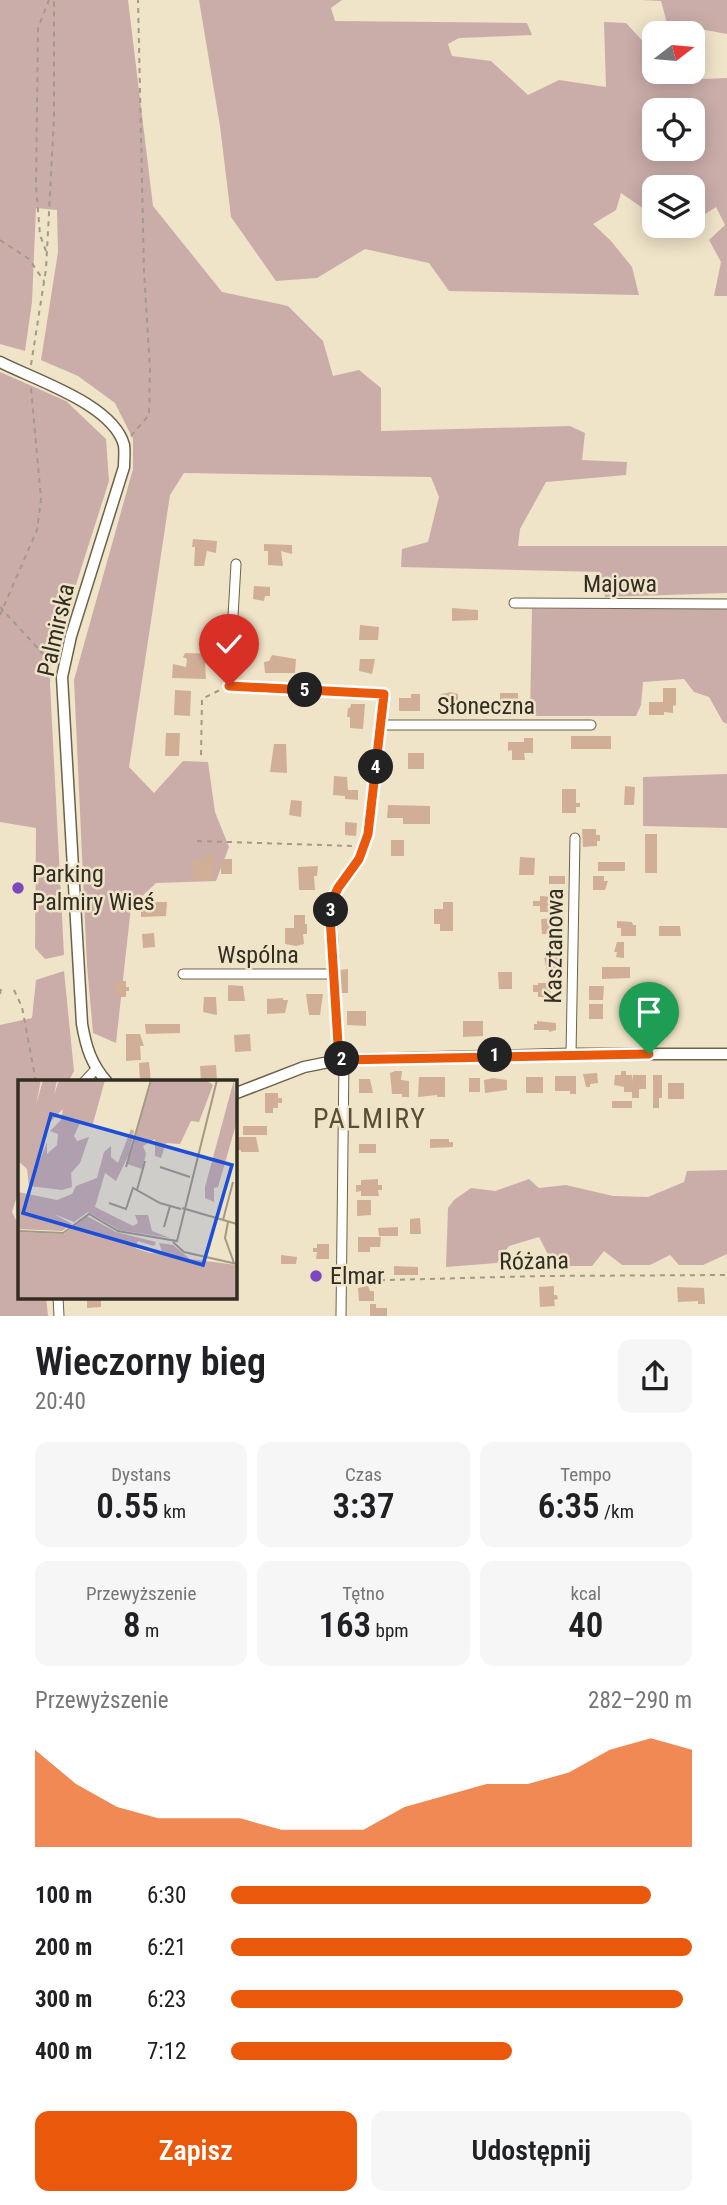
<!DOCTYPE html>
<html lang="pl">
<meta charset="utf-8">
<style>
body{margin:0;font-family:"Roboto Condensed",sans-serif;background:#f6f6f6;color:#202124;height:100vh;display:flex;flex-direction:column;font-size:26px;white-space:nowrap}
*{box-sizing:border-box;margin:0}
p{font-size:23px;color:#757577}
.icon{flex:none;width:38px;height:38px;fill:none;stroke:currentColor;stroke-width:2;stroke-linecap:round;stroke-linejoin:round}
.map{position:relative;height:1316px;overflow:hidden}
.side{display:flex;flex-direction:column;background:#fff;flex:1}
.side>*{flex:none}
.needle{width:46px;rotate:74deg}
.tools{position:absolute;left:642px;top:21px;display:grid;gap:14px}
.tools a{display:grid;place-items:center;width:63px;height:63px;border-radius:14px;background:#fff;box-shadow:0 4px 18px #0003;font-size:35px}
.pin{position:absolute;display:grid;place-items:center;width:60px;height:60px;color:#fff;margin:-72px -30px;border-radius:50% 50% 50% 0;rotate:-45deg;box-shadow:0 0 7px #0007}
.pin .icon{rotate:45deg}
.km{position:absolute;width:35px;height:35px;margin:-18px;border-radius:50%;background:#222;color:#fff;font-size:19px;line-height:35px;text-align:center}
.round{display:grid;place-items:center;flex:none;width:74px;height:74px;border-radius:14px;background:#f6f6f6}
.head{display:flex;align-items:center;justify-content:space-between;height:119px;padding:0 35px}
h1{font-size:38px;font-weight:600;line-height:52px}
.metrics{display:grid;grid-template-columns:repeat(3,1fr);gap:10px;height:119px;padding:7px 35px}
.metrics div{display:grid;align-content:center;border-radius:14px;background:#f6f6f6;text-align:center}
.metrics b{font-size:35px;font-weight:600}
.metrics small{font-size:19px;font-weight:400}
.metrics p{font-size:19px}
.chart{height:196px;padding:14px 35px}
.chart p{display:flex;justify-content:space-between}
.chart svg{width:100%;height:126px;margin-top:7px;fill:#ea580c;opacity:.7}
.button{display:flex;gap:14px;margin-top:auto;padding:14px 35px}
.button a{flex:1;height:80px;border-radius:14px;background:#ea580c;color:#fff;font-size:28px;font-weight:600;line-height:80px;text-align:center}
.button a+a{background:#f6f6f6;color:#202124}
ul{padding:0 35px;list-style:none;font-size:23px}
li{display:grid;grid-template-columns:112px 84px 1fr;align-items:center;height:52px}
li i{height:18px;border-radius:9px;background:#ea580c}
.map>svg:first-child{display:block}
</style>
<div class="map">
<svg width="727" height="1316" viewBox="0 0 727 1316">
<rect width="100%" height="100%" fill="#efe3c8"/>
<path fill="#caada9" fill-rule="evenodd" d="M0,0H128L153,206L222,292L288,306L323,341L333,376L359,370L381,388V431L570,426L585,433L582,460L627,462L626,475L546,482L520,529L518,546H727V593L605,597L600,572L401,567L402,549L428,542L439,497L431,477L184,473L170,495L129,767L154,793L183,761L208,762L215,812L229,847L216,881L156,883L131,907L116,1043L93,1033L87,965L74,680L133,469V439L115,403L78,376L41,360L58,252L57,210L36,208L32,302L25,351L0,344Z
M199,0H342L331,8L335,21L527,23L532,35L459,38L448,44L452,56L491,61L528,95L559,80L606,87L604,22L626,23L654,53V72H693V59H695L703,79L727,78V296H714L721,262L709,240L725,225L716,207L693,222V187H654V216L621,193L616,210L593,224L611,241L632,267L639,295L449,291L429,263L365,249L317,278L276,281L231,217L220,126ZM654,110H693V149H654Z
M641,0H727V34L667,23L661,1Z
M0,372L66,401L106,439L109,481L51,663L50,684L64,955L45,959L35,948L36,828L0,822Z
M532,609H727V724L723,722L709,697L694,692L684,679L643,682L641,705L636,716H530Z
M727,774V828L643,826V777Z
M64,971L74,1071L69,1081L19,1082V1190L12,1212L19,1226V1297H46L48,1316H0V1025L32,1018L36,980Z
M727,1170V1254L703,1265H679L670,1255L650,1265H622L604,1251L592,1266H554L539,1237L509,1246L497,1263L446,1267L448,1208L454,1200L471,1188L495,1191L529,1179L539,1188L566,1185L613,1196L648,1197L684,1182L687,1171Z"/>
<path fill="#d1af97" d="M193,539L217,541L216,553L207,551L204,566H194L195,547H192Z
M264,544L292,545V554L281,551L283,566L268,565V551H264Z
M254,586L270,587V596H265L264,601L253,599Z
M452,608L478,610V620L452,621Z
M360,625L379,627L378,640H359Z
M185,653L217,654V664L205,663L206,679L172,678L173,664L186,667L187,659L183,657Z
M272,655L296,659L295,673H265L264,662L269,661Z
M360,659H375L372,674L359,671Z
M663,688H676V705L673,706V713L664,712V715H649V702H663Z
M175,690L191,691L190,716L174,715Z
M451,692L458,694V712H441V694Z
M500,693H518V712H509V715H504V712H500Z
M411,694H420V711H399V698H411Z
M351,704H365L363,729L350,728V717H347L348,708H350Z
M166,733H180L179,756H165Z
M571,736H611V749H571Z
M524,738H533V753H524L525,760H512V750L508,751V742H524Z
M274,744H286L287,773L270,772Z
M408,753H424V769H408Z
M334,776L347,777L348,790H358V800L345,799V796L333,795Z
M625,786L635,787L634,805H624Z
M562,789H576V803H580V807H576V813H562Z
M291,800L302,801L301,817L289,815Z
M388,805L430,806V824H403V818H387Z
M345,822L357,823L356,836L345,835Z
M582,829H596V835H600V841H597V846L583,847Z
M645,834H657V873H645Z
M391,840H404V856H391Z
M205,854H215L212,880H192L193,860L205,861Z
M520,857L535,858L534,875H519Z
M221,859H232V874H221Z
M598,862H625V871H598Z
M318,866L317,876H314L315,890H299L298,867Z
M549,876H565V884H549Z
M593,876H604V881H608L605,890H593Z
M540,896L554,897V912H540V906H533V901H540Z
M141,902H167L166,916L141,917Z
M443,902H453V931H440V924H434V909H443Z
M294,915H305V924H307V934H303L304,944L296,946L285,944V928H294Z
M554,918V934H542L541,919Z
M617,921L632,922L633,925H636V936H621V928H617Z
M659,926H680L681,936H659Z
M154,933L155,947L143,948L142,934Z
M617,942H624V958L616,957L617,952H614Z
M544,957H559V971H547Z
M602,967H630V978L602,979Z
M348,969V993H340L339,970Z
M498,972H512V989H499Z
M115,981H126V987H129V991H126V997H115Z
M538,983H551V997H538V992H533V985H538Z
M228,985L243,986L245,1001H228Z
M589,986H604L603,1000H589Z
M306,994H323L320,1015H309Z
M204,997H216L217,1015L203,1012Z
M283,998V1000H288L285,1013L267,1014V999Z
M589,1004H603V1019H589Z
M347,1011H366V1026L347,1025Z
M463,1021H483V1036L463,1037Z
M537,1021L556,1023V1030L549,1032V1030H534V1024H537Z
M145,1024H180V1033L146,1034Z
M668,1025V1037L636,1038L635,1026Z
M126,1034H140L144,1046H140L141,1060L126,1061Z
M250,1034L251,1051L235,1052L234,1035Z
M149,1062L151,1082H140L139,1063Z
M216,1065L217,1082H201L200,1066Z
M395,1071H402L401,1080L409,1081V1097H402V1094H392L390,1073Z
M621,1071H626V1075H632V1082L633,1075H646V1089H639V1098H632V1092H624V1087L614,1085L615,1075H621Z
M597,1073L598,1083L590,1084V1087H586L583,1074Z
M653,1075H662V1098H659V1108H653Z
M555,1076H576V1094H570V1091H555Z
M419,1077H445V1097H437V1095L418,1097Z
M526,1077H543V1093H526Z
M469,1078H480V1092H469Z
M493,1078L507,1080V1090L485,1093L484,1080Z
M359,1079H370L373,1093H359Z
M668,1083H684V1099H668Z
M265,1093H278V1098H282V1103H278V1108H273V1113H265Z
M612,1101H632V1108H612Z
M243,1126H267V1135H243Z
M234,1137H256L259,1152H241V1150H234Z
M430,1139H449V1142H453V1147L430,1148Z
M359,1144H376V1153H359Z
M378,1179V1185H382V1190H378L379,1196H361V1191L356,1192V1185H361V1180Z
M357,1200H371V1215L357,1216Z
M420,1218L421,1234H410V1219Z
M398,1227V1236H379L378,1228Z
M358,1237H381L380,1247H370V1252H358Z
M317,1244H329V1259H316L317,1252H313V1248H317Z
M281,1255L297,1257L296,1264H281Z
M394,1266L418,1267V1275H394Z
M368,1286L370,1291H374V1301H359L358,1288Z
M554,1286V1295H557L558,1299L554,1300L555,1306L540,1307L539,1287Z
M677,1287L704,1288L705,1304H698V1301L678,1302Z
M87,1297H101V1307L87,1308Z
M370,1304H376V1308H387V1316H370Z"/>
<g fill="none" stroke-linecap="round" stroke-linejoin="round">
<defs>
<path id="minor" d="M236,564L229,686L384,694L368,834L359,859L338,888L331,903L339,1060
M514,603L727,604
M381,725H591
M183,974H333
M571,1054L575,838
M84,1082L96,1069
M58,1297L59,1316
M341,1316L344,1059"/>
<path id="tertiary" d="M0,362C35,380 113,404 124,445C125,452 124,460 124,467L71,636L62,677L82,1024C86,1047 91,1064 107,1082
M234,1094L304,1067L339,1060L571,1054H727"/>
</defs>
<use href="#minor" stroke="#6c624a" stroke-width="11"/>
<use href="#tertiary" stroke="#6c624a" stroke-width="13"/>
<path stroke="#a39a86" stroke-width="2" stroke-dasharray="5 5" stroke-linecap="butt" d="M0,240L29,259L44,281
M46,251L40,235L36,186L38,28L49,0
M31,365L46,269L54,118V0
M131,436L149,415L150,369L144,271L138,0
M0,607L54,666
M0,615L37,530L41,499L31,388
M201,755L202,699L222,689
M197,841L353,846
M14,990L22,1007L36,1082
M0,994L1,989
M350,1281L541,1276L727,1275"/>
<use href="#minor" stroke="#fff" stroke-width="9"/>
<use href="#tertiary" stroke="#fff" stroke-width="10"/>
</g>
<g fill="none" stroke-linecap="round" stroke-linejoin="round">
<defs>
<path id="route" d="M229,686L384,694L368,834L359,859L338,888L331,903L330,916L339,1060L649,1054"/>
</defs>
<use href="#route" stroke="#fff" stroke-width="14"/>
<use href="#route" stroke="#ea580c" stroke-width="9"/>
</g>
<g fill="#7d47be" stroke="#efe3c8" stroke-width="2.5">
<circle cx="18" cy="888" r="7"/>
<circle cx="316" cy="1276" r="7"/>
</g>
<g text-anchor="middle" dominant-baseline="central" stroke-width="5" stroke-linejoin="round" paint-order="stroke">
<g font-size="24" fill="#312d22" stroke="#efe3c8">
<text x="620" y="584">Majowa</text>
<text transform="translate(56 630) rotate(-77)">Palmirska</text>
<text x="486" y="706">Słoneczna</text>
<text transform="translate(554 946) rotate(-89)">Kasztanowa</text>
<text x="258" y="955">Wspólna</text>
<text transform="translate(534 1261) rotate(-1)">Różana</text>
</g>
<g font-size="24" fill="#312d22" stroke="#efe3c8" text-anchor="start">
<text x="32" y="874">Parking<tspan x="32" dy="28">Palmiry Wieś</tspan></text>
<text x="330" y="1276">Elmar</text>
</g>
<g font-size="28" letter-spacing="2" fill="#594f38" stroke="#efe3c8">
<text x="370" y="1118">PALMIRY</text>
</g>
</g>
<g transform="translate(18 1080)">
<rect width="219" height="219" fill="#efe3c8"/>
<path d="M0,0H23L18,25L25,0H39L36,15L41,0H87L74,47L62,43L56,56L59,61L71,57L62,83L53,93L54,107L44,110L11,106L9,89L0,81ZM45,29L43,40L32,51L40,54L39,65L29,74V62L19,88L31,43ZM134,0H188L195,5L181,42L173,41L162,64L148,63L143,78L137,76V59L125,66L128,74L124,89L109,84ZM216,0L219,41L200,107L196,108V122L187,118V107ZM113,49L116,51L111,74L98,101L87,93L77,127L115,146L120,143L117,135H130L134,151L152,158L101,150L70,132L56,142L36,134L54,144L44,151L0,149V112L39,120L54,114L58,106L79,98L86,72L93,66V77L100,83ZM69,136L98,152L138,162L136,166L120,161L117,168L132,173L145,174L141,163L155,165L172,179L219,185V219H0V152L46,154Z" fill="#caada9" fill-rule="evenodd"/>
<path fill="none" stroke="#a39a86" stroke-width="2" d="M108,87L133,0M142,87L172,97M119,110L127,81M91,123L108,129L115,108L142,123L163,129M164,128L219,144M205,140L215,102M210,142L207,158L216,183M146,147L152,126M0,151L45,153L71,134L100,151L159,161L199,0M155,162L166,172L219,184"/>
<path fill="#1d4ed8" fill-opacity="0.15" stroke="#1d4ed8" stroke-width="3.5" d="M33,34L214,85L185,185L5,133Z"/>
<rect width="219" height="219" fill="none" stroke="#312d22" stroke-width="3.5"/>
</g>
</svg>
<div class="tools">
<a><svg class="needle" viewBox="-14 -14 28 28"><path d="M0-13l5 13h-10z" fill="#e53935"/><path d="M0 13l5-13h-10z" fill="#757577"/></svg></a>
<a><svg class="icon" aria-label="locate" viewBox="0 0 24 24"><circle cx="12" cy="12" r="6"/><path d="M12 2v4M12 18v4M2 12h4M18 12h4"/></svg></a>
<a><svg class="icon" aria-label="layers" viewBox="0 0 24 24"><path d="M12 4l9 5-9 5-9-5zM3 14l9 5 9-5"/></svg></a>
</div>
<div class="pin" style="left:649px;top:1054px;background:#1e9e55"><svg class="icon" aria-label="arrive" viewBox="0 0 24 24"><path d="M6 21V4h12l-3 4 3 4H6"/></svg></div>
<div class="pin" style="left:229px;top:686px;background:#d93025"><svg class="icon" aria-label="check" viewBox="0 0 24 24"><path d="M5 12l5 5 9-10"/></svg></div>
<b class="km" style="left:495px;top:1055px">1</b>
<b class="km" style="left:342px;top:1059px">2</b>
<b class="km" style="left:331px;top:910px">3</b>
<b class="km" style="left:376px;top:767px">4</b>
<b class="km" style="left:305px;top:690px">5</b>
</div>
<section class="side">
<div class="head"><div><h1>Wieczorny bieg</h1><p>20:40</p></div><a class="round"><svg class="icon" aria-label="share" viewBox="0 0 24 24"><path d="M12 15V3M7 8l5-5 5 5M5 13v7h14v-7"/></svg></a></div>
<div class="metrics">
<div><p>Dystans</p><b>0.55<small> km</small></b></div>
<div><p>Czas</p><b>3:37</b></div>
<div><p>Tempo</p><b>6:35<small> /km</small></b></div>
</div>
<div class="metrics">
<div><p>Przewyższenie</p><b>8<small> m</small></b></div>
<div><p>Tętno</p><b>163<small> bpm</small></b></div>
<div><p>kcal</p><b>40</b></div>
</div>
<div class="chart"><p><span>Przewyższenie</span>282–290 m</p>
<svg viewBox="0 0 160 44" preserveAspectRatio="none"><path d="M0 44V10L10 22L20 30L30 34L40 34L50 34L60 38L70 38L80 38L90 30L100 26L110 22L120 22L130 18L140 10L150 6L160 10V44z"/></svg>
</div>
<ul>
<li><b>100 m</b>6:30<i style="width:91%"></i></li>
<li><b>200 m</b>6:21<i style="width:100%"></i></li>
<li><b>300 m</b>6:23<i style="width:98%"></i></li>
<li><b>400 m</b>7:12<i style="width:61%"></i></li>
</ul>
<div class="button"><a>Zapisz</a><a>Udostępnij</a></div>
</section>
